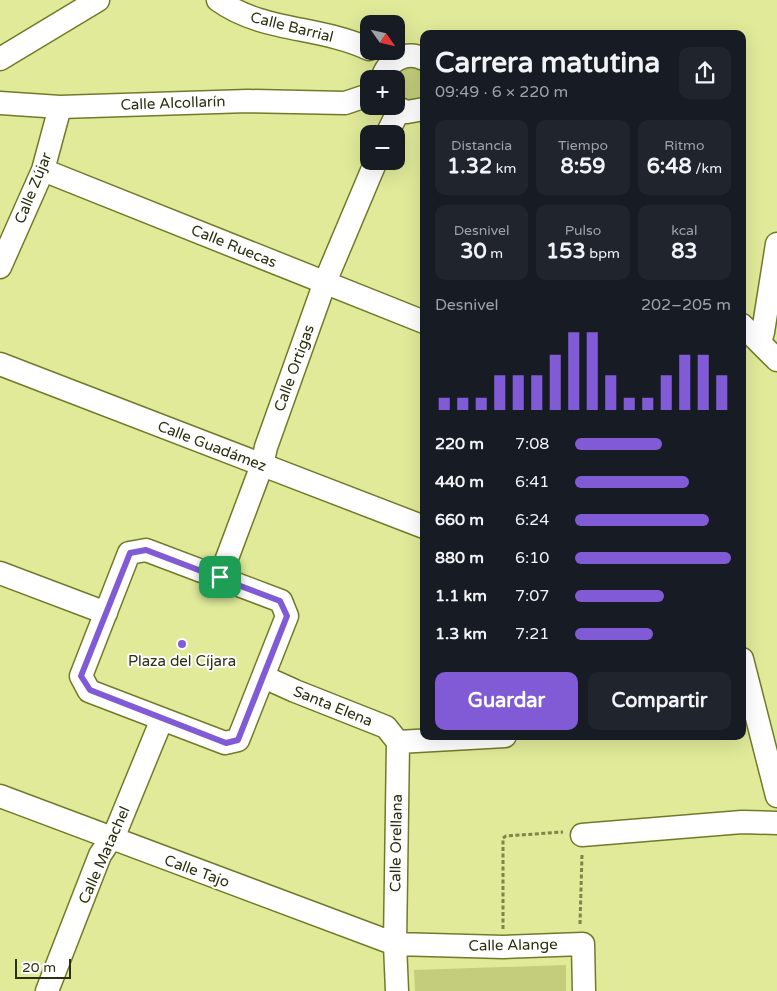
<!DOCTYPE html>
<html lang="es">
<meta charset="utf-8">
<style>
body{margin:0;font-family:"Varela Round",sans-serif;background:#20242c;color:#f1f3f6;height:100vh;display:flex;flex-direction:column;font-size:19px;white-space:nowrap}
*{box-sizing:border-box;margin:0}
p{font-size:16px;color:#9ea1a6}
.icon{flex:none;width:28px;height:28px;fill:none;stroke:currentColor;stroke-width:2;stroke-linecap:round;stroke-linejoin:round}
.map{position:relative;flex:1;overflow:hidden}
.side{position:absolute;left:420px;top:30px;width:326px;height:710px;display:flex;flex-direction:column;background:#171b24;border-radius:10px;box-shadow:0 5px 20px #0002}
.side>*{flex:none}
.needle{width:32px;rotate:124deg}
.controls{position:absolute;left:360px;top:15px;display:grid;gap:10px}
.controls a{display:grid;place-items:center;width:45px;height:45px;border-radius:10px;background:#171b24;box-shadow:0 5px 20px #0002;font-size:25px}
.scale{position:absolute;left:15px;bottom:12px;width:56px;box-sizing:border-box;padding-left:5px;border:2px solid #2c300e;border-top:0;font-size:14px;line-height:18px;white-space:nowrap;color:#2c300e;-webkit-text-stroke:4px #fff;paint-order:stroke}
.pin{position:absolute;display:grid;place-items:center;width:42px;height:42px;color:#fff;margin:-21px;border-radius:10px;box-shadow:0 2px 8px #0006}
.round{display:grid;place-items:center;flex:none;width:52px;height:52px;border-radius:10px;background:#20242c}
.head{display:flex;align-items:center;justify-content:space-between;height:85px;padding:0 15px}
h1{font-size:28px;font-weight:700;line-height:38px}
.stats{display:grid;grid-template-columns:repeat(3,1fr);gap:8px;height:85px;padding:5px 15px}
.stats div{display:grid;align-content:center;border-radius:10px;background:#20242c;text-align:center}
.stats b{font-size:21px;font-weight:700}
.stats small{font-size:14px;font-weight:400}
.stats p{font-size:14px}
.chart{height:140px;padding:10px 15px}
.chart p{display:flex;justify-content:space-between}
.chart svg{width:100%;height:90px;margin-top:5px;stroke:#815bd5;stroke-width:6}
.primary-button{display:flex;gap:10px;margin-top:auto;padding:10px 15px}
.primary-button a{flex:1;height:58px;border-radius:10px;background:#815bd5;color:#fff;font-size:20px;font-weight:700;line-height:58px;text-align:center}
.primary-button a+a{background:#20242c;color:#f1f3f6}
ul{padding:0 15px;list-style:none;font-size:16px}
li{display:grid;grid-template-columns:80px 60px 1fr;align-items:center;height:38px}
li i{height:12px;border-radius:6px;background:#815bd5}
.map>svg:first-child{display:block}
</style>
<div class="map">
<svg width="777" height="991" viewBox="0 0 777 991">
<rect width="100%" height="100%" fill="#e0ea99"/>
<path fill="#c3cd7b" d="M404,65L422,69L424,70V96C414,104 408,101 396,97V79H391Z
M566,965V991H415L414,970Z"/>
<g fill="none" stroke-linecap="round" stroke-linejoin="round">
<defs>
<path id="street" d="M218,0C262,32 320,26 369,49
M0,59L98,0
M382,79C387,61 406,50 424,59
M0,103L60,107L248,101L345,103L369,95
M393,106L407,112L424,109
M387,134L399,110
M43,170L424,322
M0,267L43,170L60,107
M742,325L777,360
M760,342L763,332L777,244
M0,364L424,527
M146,550L281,601L287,616L238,740L225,743L89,691L81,676L129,553Z
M0,573L106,613
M220,577L262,465L266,447L325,282L376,161
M742,659L777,796
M264,677L295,691L386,727L398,742
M398,742L505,736
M0,796L395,944L503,947L583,944L584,991
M582,835L742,822L777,823
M47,991L100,855L116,831L162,719
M397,991L395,944L398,742"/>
</defs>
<use href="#street" stroke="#727a29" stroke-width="25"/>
<path stroke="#7d844d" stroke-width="3" stroke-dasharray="4 2.5" stroke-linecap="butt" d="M580,924L582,855
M503,929V838L506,836L563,832"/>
<use href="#street" stroke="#fff" stroke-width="22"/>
</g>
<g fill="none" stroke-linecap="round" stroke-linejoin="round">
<defs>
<path id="route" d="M146,550L280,601L287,616L238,740L226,743L90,690L81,676L130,553Z"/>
</defs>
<use href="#route" stroke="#fff" stroke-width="10"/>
<use href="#route" stroke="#815bd5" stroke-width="6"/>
</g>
<circle fill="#815bd5" stroke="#fff" stroke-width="2" cx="182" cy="644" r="5"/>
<g text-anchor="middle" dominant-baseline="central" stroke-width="4" stroke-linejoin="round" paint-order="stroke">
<g font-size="15" fill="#2c300e" stroke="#fff">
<text transform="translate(292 27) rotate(14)">Calle Barrial</text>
<text transform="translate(173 103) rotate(-2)">Calle Alcollarín</text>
<text transform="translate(33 188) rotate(-68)">Calle Zújar</text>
<text transform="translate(234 246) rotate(22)">Calle Ruecas</text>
<text transform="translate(294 368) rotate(-70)">Calle Ortigas</text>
<text transform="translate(212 446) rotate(21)">Calle Guadámez</text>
<text transform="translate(333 706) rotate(22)">Santa Elena</text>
<text transform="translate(396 843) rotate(-89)">Calle Orellana</text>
<text transform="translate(104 855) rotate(-66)">Calle Matachel</text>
<text transform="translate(197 871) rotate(20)">Calle Tajo</text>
<text transform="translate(513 945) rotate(-1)">Calle Alange</text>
</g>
<g font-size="15" fill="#2c300e" stroke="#fff">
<text x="182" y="661">Plaza del Cíjara</text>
</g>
</g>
</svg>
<div class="controls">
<a><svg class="needle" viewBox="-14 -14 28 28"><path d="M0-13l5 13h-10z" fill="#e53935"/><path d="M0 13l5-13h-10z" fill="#9ea1a6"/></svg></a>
<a>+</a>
<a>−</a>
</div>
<div class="scale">20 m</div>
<div class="pin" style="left:220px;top:577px;background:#1e9e55"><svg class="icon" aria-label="arrive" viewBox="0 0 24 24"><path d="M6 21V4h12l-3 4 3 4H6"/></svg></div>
<section class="side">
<div class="head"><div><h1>Carrera matutina</h1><p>09:49 · 6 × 220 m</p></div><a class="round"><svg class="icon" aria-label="share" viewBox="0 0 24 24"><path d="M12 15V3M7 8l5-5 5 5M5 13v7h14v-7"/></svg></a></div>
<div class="stats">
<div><p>Distancia</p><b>1.32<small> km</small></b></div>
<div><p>Tiempo</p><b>8:59</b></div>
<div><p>Ritmo</p><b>6:48<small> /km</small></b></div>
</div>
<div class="stats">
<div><p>Desnivel</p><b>30<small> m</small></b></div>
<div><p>Pulso</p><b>153<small> bpm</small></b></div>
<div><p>kcal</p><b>83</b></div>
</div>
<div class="chart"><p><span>Desnivel</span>202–205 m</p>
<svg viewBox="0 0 160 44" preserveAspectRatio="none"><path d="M5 44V38M15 44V38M25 44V38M35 44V27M45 44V27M55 44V27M65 44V17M75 44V6M85 44V6M95 44V27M105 44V38M115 44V38M125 44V27M135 44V17M145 44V17M155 44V27"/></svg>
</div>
<ul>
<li><b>220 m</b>7:08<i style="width:56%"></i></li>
<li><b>440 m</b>6:41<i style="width:73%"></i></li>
<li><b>660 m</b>6:24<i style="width:86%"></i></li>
<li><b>880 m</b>6:10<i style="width:100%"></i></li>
<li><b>1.1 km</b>7:07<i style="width:57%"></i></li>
<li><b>1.3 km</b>7:21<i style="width:50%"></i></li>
</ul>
<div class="primary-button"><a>Guardar</a><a>Compartir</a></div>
</section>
</div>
